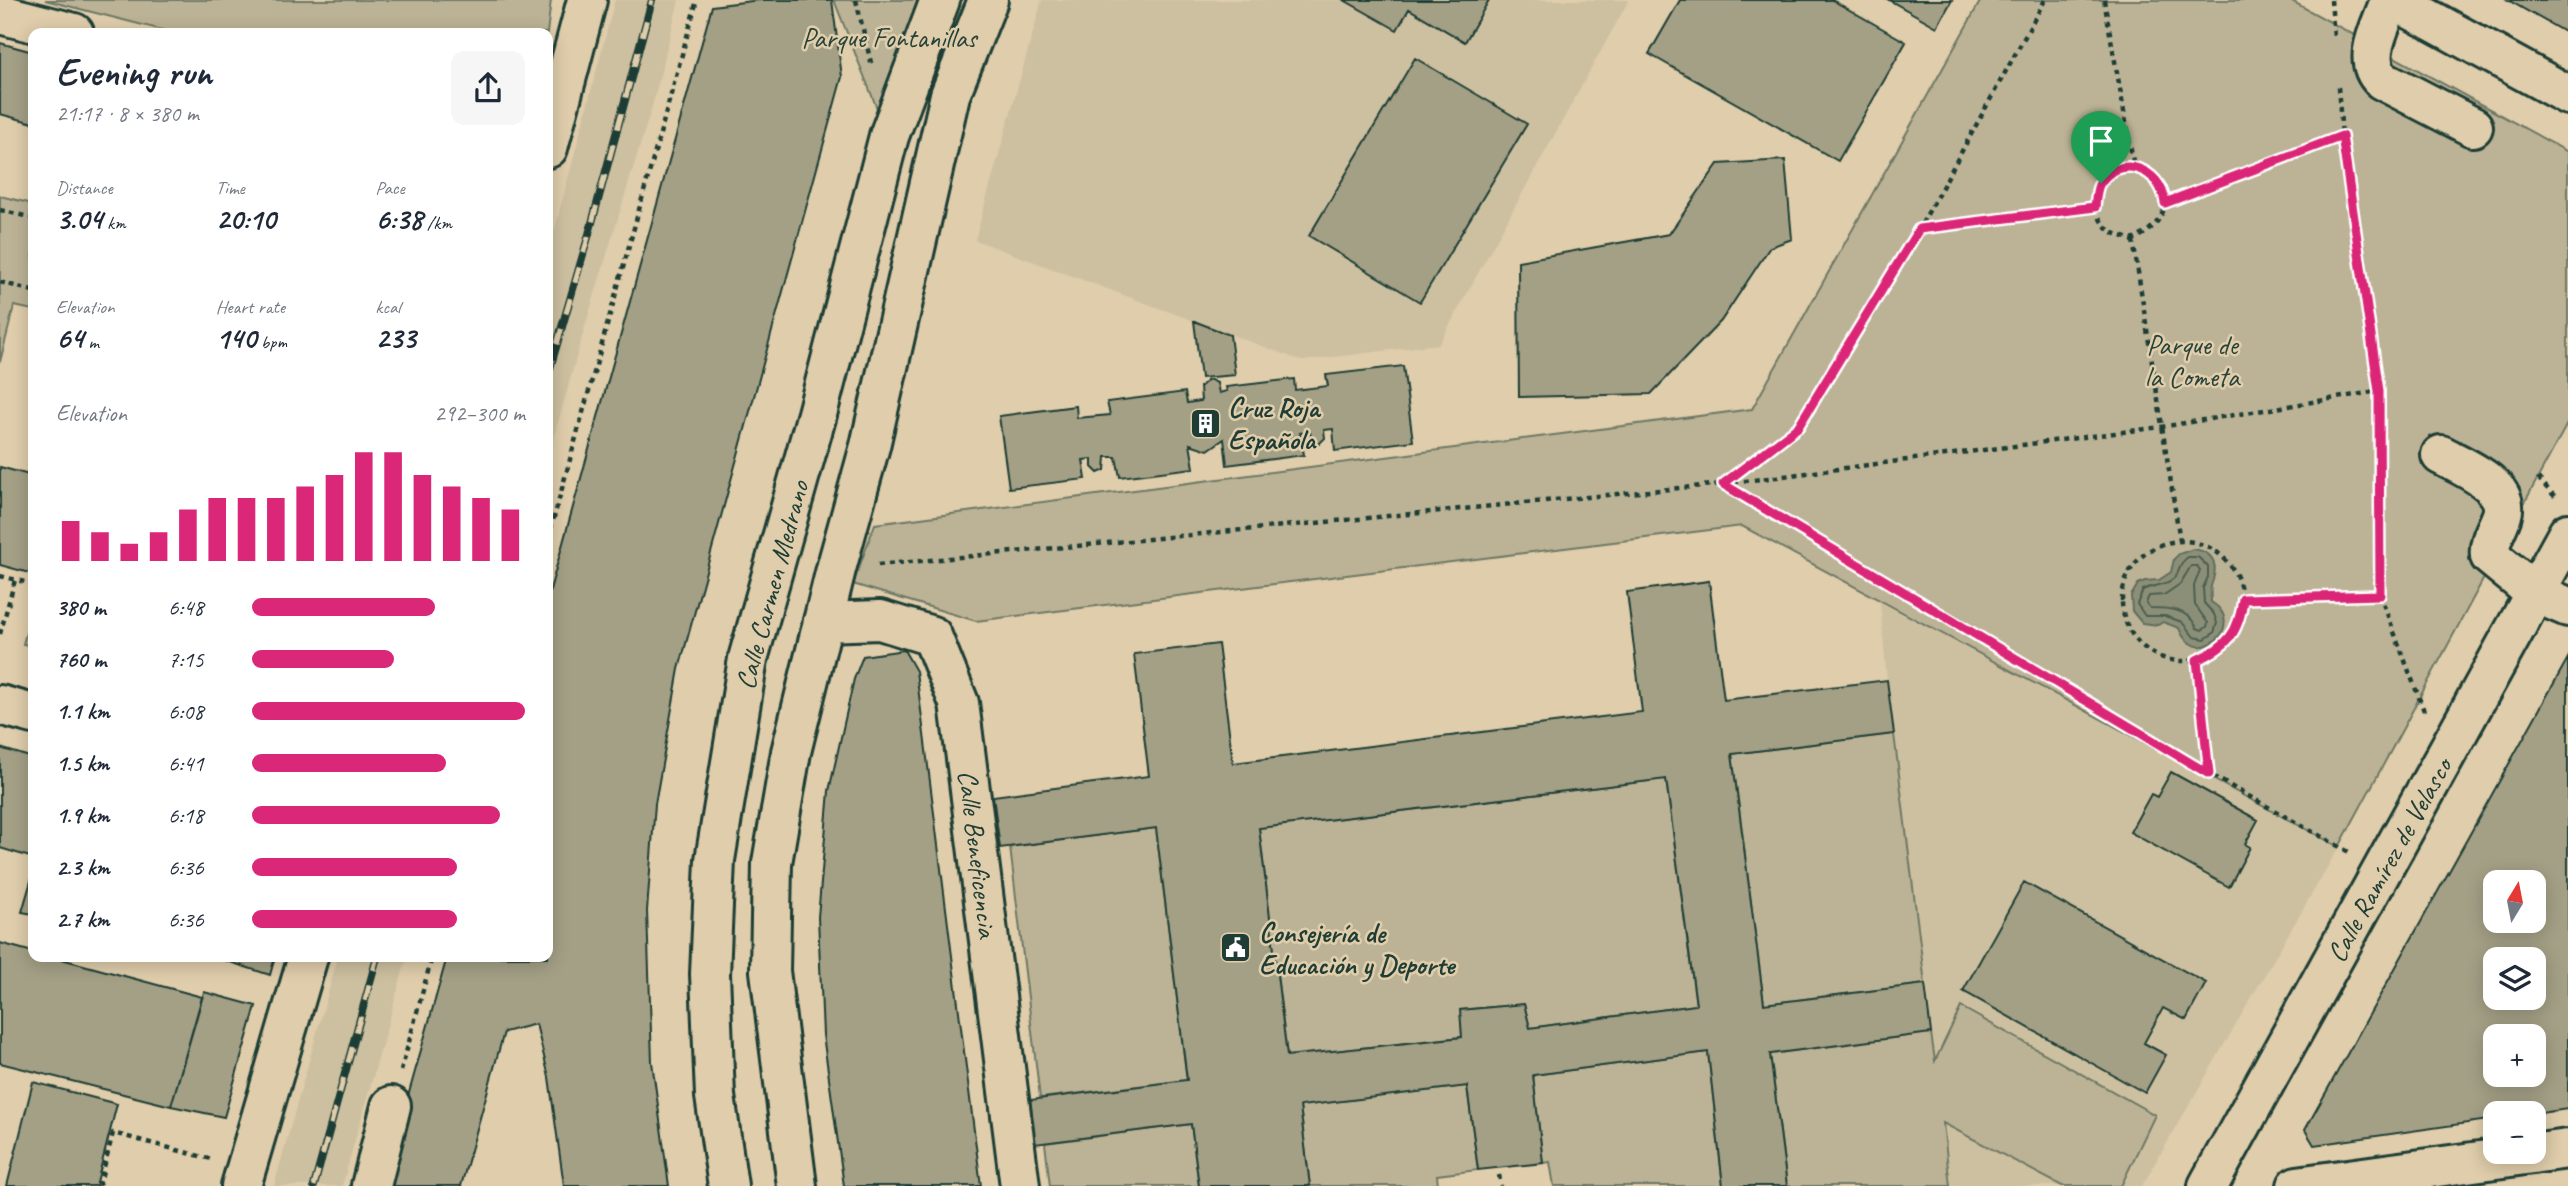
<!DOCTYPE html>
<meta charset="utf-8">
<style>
body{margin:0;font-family:Caveat,sans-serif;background:#f6f6f7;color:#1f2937;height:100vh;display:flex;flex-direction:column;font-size:26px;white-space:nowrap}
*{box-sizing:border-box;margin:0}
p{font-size:23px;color:#747a83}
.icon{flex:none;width:38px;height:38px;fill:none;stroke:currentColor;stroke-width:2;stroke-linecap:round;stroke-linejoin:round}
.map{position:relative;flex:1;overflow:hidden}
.panel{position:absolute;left:28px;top:28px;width:525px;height:934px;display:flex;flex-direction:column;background:#fff;border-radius:14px;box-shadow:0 4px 18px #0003}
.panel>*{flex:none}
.needle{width:46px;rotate:10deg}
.controls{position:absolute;left:2483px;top:870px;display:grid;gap:14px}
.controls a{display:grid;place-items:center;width:63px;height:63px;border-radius:14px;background:#fff;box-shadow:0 4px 18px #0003;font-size:35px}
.pin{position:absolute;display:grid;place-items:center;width:60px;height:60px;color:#fff;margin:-72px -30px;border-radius:50% 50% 50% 0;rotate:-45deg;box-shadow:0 0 7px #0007}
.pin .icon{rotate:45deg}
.round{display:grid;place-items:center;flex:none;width:74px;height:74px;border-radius:14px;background:#f6f6f7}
.head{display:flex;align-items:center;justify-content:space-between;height:119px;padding:0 28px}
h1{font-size:38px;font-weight:800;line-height:52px}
.stats{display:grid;grid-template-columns:repeat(3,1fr);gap:10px;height:119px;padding:7px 28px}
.stats div{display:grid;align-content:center}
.stats b{font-size:30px;font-weight:800}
.stats small{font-size:19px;font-weight:400}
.stats p{font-size:19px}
.chart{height:196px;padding:14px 28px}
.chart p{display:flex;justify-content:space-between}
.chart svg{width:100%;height:126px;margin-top:7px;stroke:#db2777;stroke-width:6}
ul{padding:0 28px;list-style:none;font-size:23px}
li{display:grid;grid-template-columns:112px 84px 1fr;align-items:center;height:52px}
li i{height:18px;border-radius:9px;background:#db2777}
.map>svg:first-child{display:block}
</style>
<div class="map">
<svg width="2568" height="1186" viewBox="0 0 2568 1186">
<rect width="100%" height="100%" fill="#dfcdab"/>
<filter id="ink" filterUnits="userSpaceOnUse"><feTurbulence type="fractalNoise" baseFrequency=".0143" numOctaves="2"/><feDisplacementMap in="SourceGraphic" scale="14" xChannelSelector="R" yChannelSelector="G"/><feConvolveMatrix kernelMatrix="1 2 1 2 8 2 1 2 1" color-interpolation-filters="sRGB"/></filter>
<g filter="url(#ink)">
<path fill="#cdc0a0" d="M615,0H679L653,103L584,330L548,458V255Z
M1042,0H1629L1439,344L1302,361L975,240Z
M1880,602L2339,847L2142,1186H1950L1887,680Z
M338,957H407L342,1186H274Z"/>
<path fill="#bcb396" stroke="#6e7865" stroke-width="2" d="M45,0H551L547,33H174Z
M834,0H942L888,136Z
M1981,0H2290L2568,152V422L2339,847L1742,526L976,621L853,584L875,524L1752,409Z
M0,196L33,204V310L14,306L0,362Z
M33,607V646L23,644Z
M1894,734L1925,984L1764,1004L1732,754Z
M1666,779L1696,1005L1530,1028L1524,1004L1461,1010L1462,1037L1287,1056L1259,828Z
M1156,828L1187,1080L1040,1098L1010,847Z
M1961,1007L2155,1115L2121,1186H2062L1943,1123L1950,1186H1787L1770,1054L1931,1033L1935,1061Z
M1708,1052L1723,1186H1554L1550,1162L1543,1163L1533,1075Z
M1467,1086L1478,1170L1437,1175L1438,1186H1310L1300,1106Z
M1191,1124L1199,1186H1050L1045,1143Z"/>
<path fill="#8c8f78" stroke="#606e5d" stroke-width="2" d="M2193,549C2217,552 2218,568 2211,586C2210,590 2211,597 2211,602C2250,625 2195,672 2179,628L2163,622L2158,625L2142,623L2132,611L2131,596L2138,584L2145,581L2159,580L2171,572L2174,559L2179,554Z"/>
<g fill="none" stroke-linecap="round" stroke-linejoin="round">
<path stroke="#4b5e4f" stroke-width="2" d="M2188,557H2198L2208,567V577L2203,588L2204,603L2214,614L2217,623L2214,633L2205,639L2194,637L2182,622L2165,616H2145L2137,604L2143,590C2154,584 2165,587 2175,577C2181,570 2179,563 2188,557Z
M2191,566H2197L2200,570L2194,586L2195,605L2208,623L2207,627L2202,630L2197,628C2188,608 2168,608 2150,608L2146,603L2149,596L2164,595L2180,584Z"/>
</g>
<path fill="#a4a086" stroke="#1f3d34" stroke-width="2" fill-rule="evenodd" d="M760,0H832L842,77L679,669L655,804L647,911L652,1062L669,1186H564L549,1077L536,1024L504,1032L461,1186H383L447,957H548V597L712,6Z
M1344,0H1489L1465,42L1409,9L1397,30Z
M1680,0H1832L1906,42L1838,161L1649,54Z
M1889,0H1952L1937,27Z
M2508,0H2568V34Z
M0,43L33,52V123L0,114Z
M1415,58L1527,124L1420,302L1309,236Z
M1785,160L1792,239L1770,247L1721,321L1651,394L1519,397L1518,261L1669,234L1718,164Z
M1194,321L1230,335L1235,375L1201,378Z
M1403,366L1413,441L1335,451L1333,429L1324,430L1325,438L1319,444L1312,443L1310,432L1300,433L1304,455L1227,465L1224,439L1208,450L1190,444L1194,468L1120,477L1116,457H1106L1105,470L1098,473L1092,467V459L1083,460L1086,479L1009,488L999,416L1076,406L1077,418L1110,415L1107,402L1185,392L1187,403L1201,401L1200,387L1209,379L1217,383L1219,393L1227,391L1226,387L1294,379L1295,390L1328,386L1326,375Z
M0,467L33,476V574L0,565Z
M1709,581L1724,700L1887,680L1894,734L1732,754L1764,1004L1925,984L1931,1033L1770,1054L1787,1186H1723L1708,1052L1533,1075L1543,1163L1478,1170L1467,1086L1300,1106L1310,1186H1199L1191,1124L1035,1144L1030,1100L1187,1080L1156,828L1000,848L993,796L1149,776L1134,654L1218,644L1233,763L1642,712L1627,592ZM1666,779L1696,1005L1530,1028L1524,1004L1460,1010L1462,1037L1287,1056L1259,828Z
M904,650L916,671L981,1186H844L823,1035L818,917L829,791L854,679L863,656Z
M2568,658V1109L2534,1114L2496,1113V1119L2314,1145L2305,1130ZM2496,882H2534V920H2496ZM2496,959H2534V998H2496ZM2496,1036H2534V1074H2496Z
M0,748L33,758V858L0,848Z
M2171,772L2258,820L2245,844L2250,847L2229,887L2130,832L2151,794L2157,797Z
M33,874V914L22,912Z
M2024,882L2206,983L2186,1020L2163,1008L2144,1043L2166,1055L2145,1093L1963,991Z
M0,943L33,952V957H54L202,997L171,1106L0,1063Z
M214,957H275L270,975Z
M204,992L256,1006L224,1117L171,1106Z
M33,1082L117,1104L96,1186H7Z"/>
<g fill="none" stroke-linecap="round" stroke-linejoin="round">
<defs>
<path id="minor" d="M2390,0C2382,25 2360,59 2382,80L2473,127
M0,14L74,33
M548,148L587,0
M2441,455C2461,466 2511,485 2502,515C2497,530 2488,541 2490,556L2535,593L2568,607
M823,622L880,620L932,636L959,703L1020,1186
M0,705L33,714
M241,1186L308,957
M371,1186L391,1106
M2208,1186L2568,533
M2297,1186L2568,1149"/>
<path id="major" d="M2394,0L2568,95
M728,1186L715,1096L710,974L715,860L748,659L817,414L889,136L940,0
M797,1186L770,971L772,863L791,752L836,569L870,446L950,95L988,0"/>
</defs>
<use href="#minor" stroke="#1f3d34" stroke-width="44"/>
<use href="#major" stroke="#1f3d34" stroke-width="44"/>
<path stroke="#1f3d34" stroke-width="4.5" stroke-dasharray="5 5" stroke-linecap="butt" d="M856,0L872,67
M2045,0L1919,229L1799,427L1722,484L2209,774L2349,852
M2104,0L2134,167
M2331,0L2334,37
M2338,87L2342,136L2379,391L2380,595L2424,711
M2134,167C2180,181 2172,222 2133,240C2125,237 2115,235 2108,229C2089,212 2092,179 2117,170C2122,168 2129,168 2134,167Z
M2165,203L2342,136
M0,210L33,218
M1919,229L2095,207
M2133,240L2180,541
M0,282L33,291
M2538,478L2556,498
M548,539L697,0
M2122 601a60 60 0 1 1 120 0a60 60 0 1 1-120 0Z
M878,565L1722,484L2161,427L2379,391
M0,576L33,584
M2243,599L2380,595
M0,634L15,580
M2197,660L2209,774
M401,1071L432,957
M1499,1175L1501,1186
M99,1186L113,1133L211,1159"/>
<use href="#minor" stroke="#dfcdab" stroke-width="38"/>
<use href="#major" stroke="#dfcdab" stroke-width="38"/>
<defs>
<path id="rail" d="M548,375L589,234L652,0
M314,1186L377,957"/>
</defs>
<use href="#rail" stroke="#1f3d34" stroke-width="8"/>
<use href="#rail" stroke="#dfcdab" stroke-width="5" stroke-dasharray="16" stroke-linecap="butt"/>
</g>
</g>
<g fill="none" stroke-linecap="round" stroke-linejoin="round" filter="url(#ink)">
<defs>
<path id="route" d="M2342,136L2379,391L2380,595L2243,599C2239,633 2227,647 2197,660L2209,774L1723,484L1798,427L1919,229L2095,207C2096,200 2096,192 2099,185C2118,153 2161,167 2165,203Z"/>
</defs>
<use href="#route" stroke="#fff" stroke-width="14"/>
<use href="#route" stroke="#db2777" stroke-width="9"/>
</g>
<defs>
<symbol id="building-square" viewBox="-11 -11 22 22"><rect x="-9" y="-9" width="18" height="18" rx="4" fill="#1f3d34" stroke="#dfcdab"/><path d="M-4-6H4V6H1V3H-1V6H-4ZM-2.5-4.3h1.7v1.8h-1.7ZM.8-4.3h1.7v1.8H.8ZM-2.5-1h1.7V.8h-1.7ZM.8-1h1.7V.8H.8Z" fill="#fff"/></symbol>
<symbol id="civic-square" viewBox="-11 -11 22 22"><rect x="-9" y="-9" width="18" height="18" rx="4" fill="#1f3d34" stroke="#dfcdab"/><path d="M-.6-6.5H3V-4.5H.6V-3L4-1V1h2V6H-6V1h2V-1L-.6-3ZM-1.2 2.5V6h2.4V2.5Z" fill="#fff"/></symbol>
</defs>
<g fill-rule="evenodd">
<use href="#building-square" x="1188" y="406" width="35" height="35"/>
<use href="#civic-square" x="1218" y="930" width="35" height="35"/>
</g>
<g text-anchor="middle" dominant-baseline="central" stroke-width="5" stroke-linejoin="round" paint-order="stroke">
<g font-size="28" fill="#274339" stroke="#dfcdab">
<text x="889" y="37">Parque Fontanillas</text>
<text x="2192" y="344">Parque de<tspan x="2192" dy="32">la Cometa</tspan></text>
</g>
<g font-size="28" font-weight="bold" fill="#1f3d34" stroke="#dfcdab" text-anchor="start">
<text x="1228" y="407">Cruz Roja<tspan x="1228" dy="32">Española</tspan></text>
<text x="1259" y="932">Consejería de<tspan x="1259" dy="32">Educación y Deporte</tspan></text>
</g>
<g font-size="28" fill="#1f3d34" stroke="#dfcdab">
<text transform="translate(772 585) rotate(-75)">Calle Carmen Medrano</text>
<text transform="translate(978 854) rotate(83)">Calle Beneficencia</text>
<text transform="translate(2389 860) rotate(-61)">Calle Ramírez de Velasco</text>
</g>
</g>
</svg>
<div class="controls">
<a><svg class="needle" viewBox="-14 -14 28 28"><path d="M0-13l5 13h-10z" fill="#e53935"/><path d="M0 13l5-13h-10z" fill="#747a83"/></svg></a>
<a><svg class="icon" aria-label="layers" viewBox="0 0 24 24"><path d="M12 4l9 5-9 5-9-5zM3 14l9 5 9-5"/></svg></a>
<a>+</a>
<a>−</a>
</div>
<div class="pin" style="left:2101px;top:183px;background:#1e9e55"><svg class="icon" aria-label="arrive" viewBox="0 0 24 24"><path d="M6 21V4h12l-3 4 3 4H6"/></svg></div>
<section class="panel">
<div class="head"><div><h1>Evening run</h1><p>21:17 · 8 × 380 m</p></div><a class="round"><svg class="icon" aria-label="share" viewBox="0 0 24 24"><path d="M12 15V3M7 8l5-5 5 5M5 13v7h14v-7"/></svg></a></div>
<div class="stats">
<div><p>Distance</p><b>3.04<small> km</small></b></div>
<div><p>Time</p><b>20:10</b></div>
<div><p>Pace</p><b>6:38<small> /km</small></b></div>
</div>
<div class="stats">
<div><p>Elevation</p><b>64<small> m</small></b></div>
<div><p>Heart rate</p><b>140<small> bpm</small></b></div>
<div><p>kcal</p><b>233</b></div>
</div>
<div class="chart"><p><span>Elevation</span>292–300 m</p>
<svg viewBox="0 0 160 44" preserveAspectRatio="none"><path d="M5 44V30M15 44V34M25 44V38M35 44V34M45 44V26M55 44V22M65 44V22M75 44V22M85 44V18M95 44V14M105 44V6M115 44V6M125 44V14M135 44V18M145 44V22M155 44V26"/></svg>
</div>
<ul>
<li><b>380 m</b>6:48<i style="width:67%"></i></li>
<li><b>760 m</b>7:15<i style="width:52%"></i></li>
<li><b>1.1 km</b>6:08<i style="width:100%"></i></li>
<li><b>1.5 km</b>6:41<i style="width:71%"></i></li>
<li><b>1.9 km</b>6:18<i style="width:91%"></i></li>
<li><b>2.3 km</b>6:36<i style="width:75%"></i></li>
<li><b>2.7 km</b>6:36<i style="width:75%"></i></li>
</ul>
</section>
</div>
